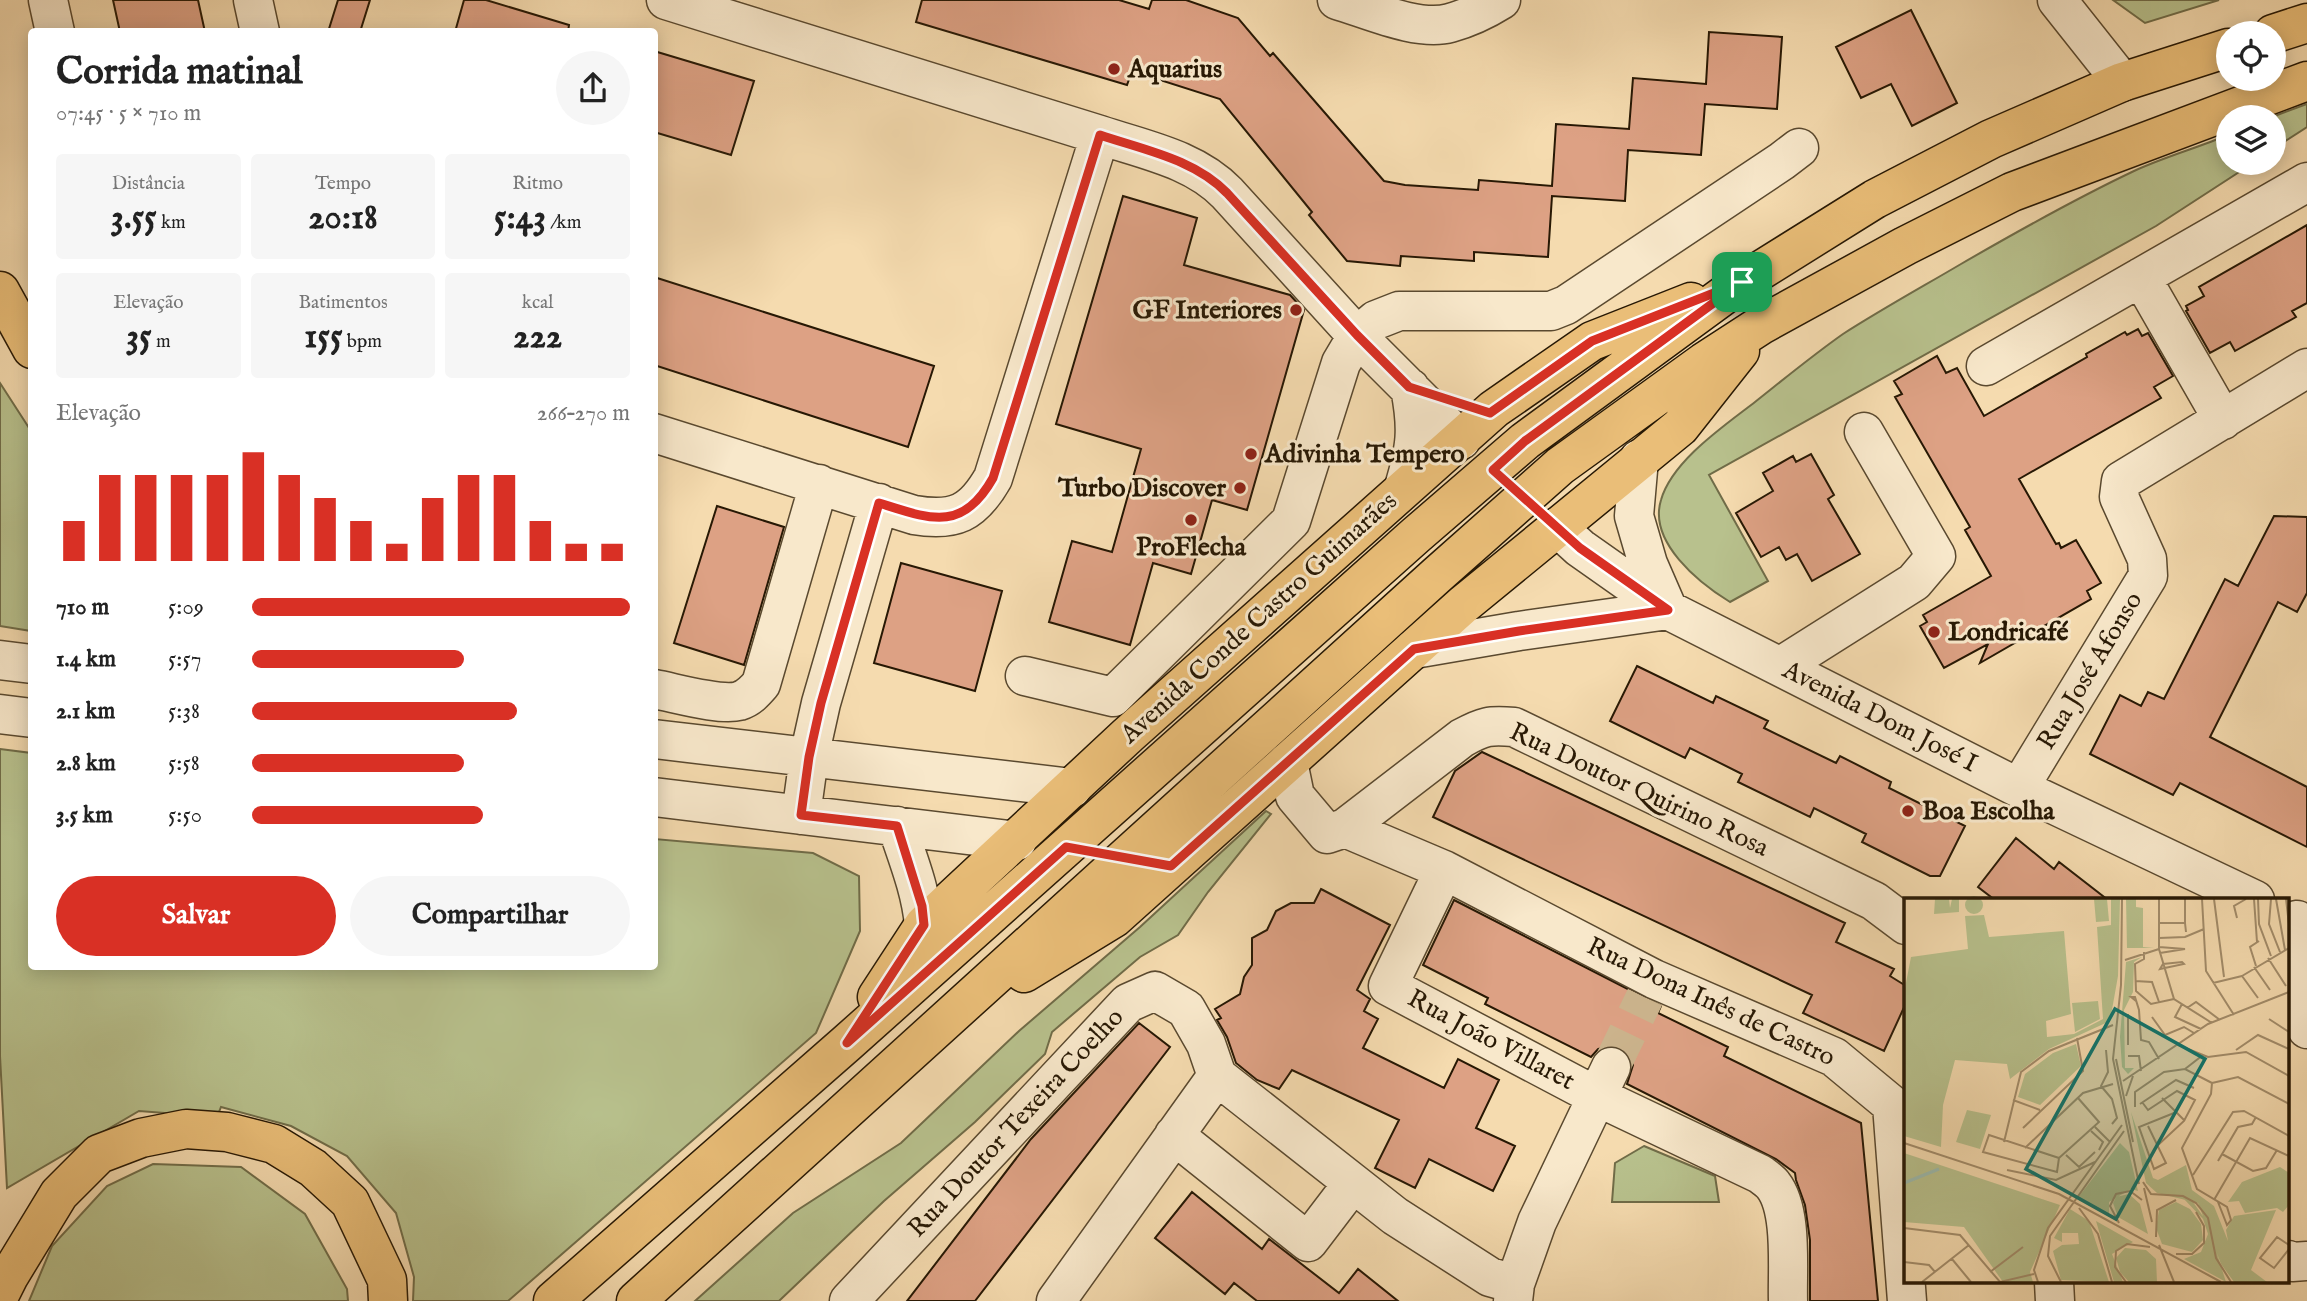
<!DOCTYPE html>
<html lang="pt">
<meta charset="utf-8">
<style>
body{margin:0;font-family:"IM FELL English",serif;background:#f6f6f6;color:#222;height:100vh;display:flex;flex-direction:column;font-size:26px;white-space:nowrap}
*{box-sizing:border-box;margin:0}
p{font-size:23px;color:#767676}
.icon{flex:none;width:38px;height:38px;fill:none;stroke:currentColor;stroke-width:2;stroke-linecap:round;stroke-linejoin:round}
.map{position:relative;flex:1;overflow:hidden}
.panel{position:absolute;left:28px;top:28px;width:630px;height:942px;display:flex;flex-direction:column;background:#fff;border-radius:7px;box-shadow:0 4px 18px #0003}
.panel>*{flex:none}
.tools{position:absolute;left:2216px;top:21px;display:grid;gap:14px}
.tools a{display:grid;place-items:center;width:70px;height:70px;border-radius:50%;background:#fff;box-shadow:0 4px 18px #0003;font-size:35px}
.pin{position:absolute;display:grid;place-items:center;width:60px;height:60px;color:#fff;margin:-30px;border-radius:14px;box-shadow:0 4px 10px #0006}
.round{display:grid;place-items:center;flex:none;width:74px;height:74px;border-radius:37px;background:#f6f6f6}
.overview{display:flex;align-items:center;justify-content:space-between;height:119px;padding:0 28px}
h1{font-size:38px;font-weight:700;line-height:52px}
.figures{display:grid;grid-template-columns:repeat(3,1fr);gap:10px;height:119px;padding:7px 28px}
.figures div{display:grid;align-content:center;border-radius:7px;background:#f6f6f6;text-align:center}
.figures b{font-size:35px;font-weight:700}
.figures small{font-size:19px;font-weight:400}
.figures p{font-size:19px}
.chart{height:196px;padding:14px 28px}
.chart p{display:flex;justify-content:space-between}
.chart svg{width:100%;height:126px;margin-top:7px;stroke:#d93025;stroke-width:6}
.cta{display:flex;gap:14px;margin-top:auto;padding:14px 28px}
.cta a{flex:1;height:80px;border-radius:42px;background:#d93025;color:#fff;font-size:28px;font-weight:700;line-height:80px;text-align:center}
.cta a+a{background:#f6f6f6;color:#222}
ul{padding:0 28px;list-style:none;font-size:23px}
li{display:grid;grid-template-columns:112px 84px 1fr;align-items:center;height:52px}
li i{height:18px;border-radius:9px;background:#d93025}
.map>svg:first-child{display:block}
</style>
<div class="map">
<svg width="2307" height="1301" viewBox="0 0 2307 1301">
<rect width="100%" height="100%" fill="#f5dbaf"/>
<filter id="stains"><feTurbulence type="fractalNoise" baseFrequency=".00286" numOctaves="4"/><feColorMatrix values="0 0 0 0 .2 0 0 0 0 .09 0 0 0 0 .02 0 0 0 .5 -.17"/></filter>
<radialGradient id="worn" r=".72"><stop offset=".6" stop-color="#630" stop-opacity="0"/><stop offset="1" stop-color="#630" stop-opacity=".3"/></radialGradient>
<path fill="#b8c18d" stroke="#706c48" stroke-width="2" d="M2113,0H2219L2145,23Z
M2307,104V127L2273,149L2272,117Z
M2228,135V163H2253L2156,226L1709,475L1768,581L1730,602C1699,583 1648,542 1661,500C1672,461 1724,426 1755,402C1784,379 1813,355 1843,334C1882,309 1922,287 1961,264C2018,231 2075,199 2134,171C2164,157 2197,148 2228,135Z
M0,383L31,431V631L0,626Z
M0,749L31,753L32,966H654L655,839L813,853L859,876L860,931L816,1033L508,1301H413L414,1277L396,1213L347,1156L291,1126L221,1107L217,1117L139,1111L7,1188L0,1056Z
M1266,811L1271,814L1208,892L1178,935L1140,957L1052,1032L1045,1054L975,1122L884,1201L779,1301H695L793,1213L901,1143L1019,1031L1140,927Z
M1644,1146L1715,1176L1719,1202H1612L1615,1163Z
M153,1164L241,1167L305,1214L347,1289L348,1301H29L52,1246L107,1186Z"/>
<path fill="#dda184" stroke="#271804" stroke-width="2" d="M113,0H198L205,32H120Z
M338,0H370L360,32H328Z
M464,0H486L569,25L568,32H455Z
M922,0H1119L1149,9L1152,0H1186L1238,18L1270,56L1273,53L1384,181L1405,185L1478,190L1479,180L1552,186L1556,124L1629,129L1633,78L1706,84L1709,32L1782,37L1777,109L1705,104L1701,155L1628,150L1625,201L1552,196L1548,257L1474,252V261L1401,256L1400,266L1347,261L1309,215L1312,212L1220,99L1132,71L1127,85L916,22Z
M1911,10L1957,103L1912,126L1891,84L1861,98L1836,47Z
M654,51L754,81L731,155L654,132Z
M1123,196L1197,218L1184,265L1290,295L1304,310L1247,510L1212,500L1191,574L1153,563L1130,645L1049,622L1072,541L1112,552L1141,449L1056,424Z
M2307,225V303L2292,311L2296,317L2235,351L2230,342L2210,353L2186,311L2188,310L2186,306L2204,296L2199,287Z
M654,277L934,366L908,447L654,365Z
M2138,329L2142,336L2148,333L2173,376L2154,387L2161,398L2019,479L2056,544L2059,543L2061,548L2076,540L2101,583L2087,591L2091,599L1980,663L1988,644L1944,668L1920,626L1927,622L1923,615L1991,576L1965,530L1970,527L1895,397L1902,394L1894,381L1937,356L1946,373L1957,368L1984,416L2087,357L2086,354L2125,332L2127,335Z
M1811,454L1834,495L1828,499L1860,554L1812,581L1797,554L1786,560L1779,547L1761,557L1736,513L1773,491L1763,473L1793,456L1796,462Z
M717,506L784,527L744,665L674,643Z
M2274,516L2307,517V593L2297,612L2278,602L2210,737L2307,787V847L2180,783L2173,795L2090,754L2120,695L2141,706L2148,692L2164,699L2225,579L2238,586Z
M901,563L1002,591L975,691L874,663Z
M1637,666L1713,703L1716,696L1768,721L1764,728L1836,763L1840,756L1891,782L1889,788L1965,826L1940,876H1930L1862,842L1866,834L1814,808L1810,817L1738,782L1742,774L1690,748L1685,758L1610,721Z
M1482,752L1845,923L1836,942L1894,969L1890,976L1906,986V1003L1884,1051L1803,1013L1812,995L1433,817L1455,771Z
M2016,838L2054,869L2059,862L2108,900H1995L1978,887Z
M1321,889L1390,925L1357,990L1370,999L1364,1011L1378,1019L1363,1048L1444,1088L1458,1059L1499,1080L1476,1128L1515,1146L1493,1191L1429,1159L1415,1188L1375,1168L1399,1120L1292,1070L1279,1089L1257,1080L1236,1063L1227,1037L1217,1020L1221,1018L1215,1009L1240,994L1244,977L1252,965V938L1267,930L1276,911L1291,903H1314Z
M1454,900L1661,1006L1658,1013L1728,1047L1724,1056L1861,1123L1878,1301H1810V1240L1805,1205L1796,1180L1795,1173L1776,1159L1627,1084L1633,1065L1629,1055L1621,1048L1609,1045L1598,1049L1591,1057L1485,1004L1488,998L1423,965Z
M1139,1023L1170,1047L975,1301H907L1031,1139Z
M1192,1192L1262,1249L1269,1239L1339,1293L1358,1269L1398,1301H1257L1234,1283L1225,1294L1155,1238Z"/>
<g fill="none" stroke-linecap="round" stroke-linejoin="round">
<path stroke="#ccb48d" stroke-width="38" stroke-dasharray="38 19" stroke-linecap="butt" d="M1611,1067L1645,997"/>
<defs>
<path id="minor" d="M48,0L55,32
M253,0L260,32
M666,0L1100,135C1145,150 1194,159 1227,193L1357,336L1461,440
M1337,0C1368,9 1418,32 1450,23C1468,18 1485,10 1501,0
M2057,0L2122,82
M2141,277L2223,420
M1986,366L2307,182
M654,433L914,515C955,522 973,513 993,478L1100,135
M1639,459L1634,516L1648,564L1668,610
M1404,487C1416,447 1418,429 1410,388
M1557,527L1580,548L1668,610L2019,788L2255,900
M1414,649L1519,631L1668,610
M0,660L32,664
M1781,666L1914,582L1936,556L1864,432
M1025,676L1113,697L1291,521L1341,363L1357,336L1376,320L1399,311H1551L1566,305L1782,161L1799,148
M654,689C676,693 720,706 739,701C749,698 755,691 761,684L819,484
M0,714L32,718
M654,739L1072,788
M1288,762L1295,796L1327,834L1345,828L1462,738C1484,726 1489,725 1514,727L1874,901L1906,925
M2019,788L2148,576L2147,559L2119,497L2121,481L2307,368
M654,797L1017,841
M801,815L809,757L821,703L879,503
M897,826C908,859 921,891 924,925
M1345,828L1444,870L1654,979L1834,1057L1892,1105L1907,1301
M1444,870L1388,986L1596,1096L1760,1174C1764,1177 1770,1181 1773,1185C1793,1210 1787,1269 1788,1301
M2297,920L2307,1029
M1217,1076L1395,1216L1490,1277L1515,1284
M1174,1135L1308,1242L1353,1183
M2288,1260L2292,1262L2307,1261
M2054,1282L2055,1301
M849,1301L1128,1003L1155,991L1186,1009L1206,1044L1217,1076
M1056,1301L1217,1076
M1513,1301L1515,1284L1537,1222L1611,1067"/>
<path id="major" d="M2273,34L2307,23
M1024,973L1114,918L1464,604L1680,427L1740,351
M877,997L924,925L1128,735L1494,409L1592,341L1691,302
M553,1301L847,1043L1416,535L1525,441L1742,282L1875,199L1991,139L2122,82L2228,48
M636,1301L1437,575L1560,466L1704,362L1761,325L1905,246L2012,192L2307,81"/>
<path id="highway" d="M0,291L32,349
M0,1294L9,1276L59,1194L99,1154L141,1138L186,1129L227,1132L274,1144L313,1168L350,1202L387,1280L388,1301"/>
</defs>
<use href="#minor" stroke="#5a492f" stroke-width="41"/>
<use href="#major" stroke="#271804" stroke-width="41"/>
<use href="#highway" stroke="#271804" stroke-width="41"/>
<use href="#minor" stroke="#f8e8cb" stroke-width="38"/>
<use href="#major" stroke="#eabe78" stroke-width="38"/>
<use href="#highway" stroke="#eabe78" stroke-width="38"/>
</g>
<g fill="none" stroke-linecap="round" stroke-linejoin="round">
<defs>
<path id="route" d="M1100,135C1144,150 1194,159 1227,193L1357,335L1409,387L1490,413L1592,341L1742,282L1525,441L1493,470L1580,548L1668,610L1519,631L1414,649L1171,866L1066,847L847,1043L924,925L922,906L897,826L801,815L809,757L821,703L879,503C930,519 962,533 993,478Z"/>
</defs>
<use href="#route" stroke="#fff" stroke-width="14"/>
<use href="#route" stroke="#d93025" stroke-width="9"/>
</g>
<g fill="#8f2418" stroke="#f8e8cb" stroke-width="2.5">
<circle cx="1114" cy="69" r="7"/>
<circle cx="1296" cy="310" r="7"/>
<circle cx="1251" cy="454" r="7"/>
<circle cx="1240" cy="488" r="7"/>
<circle cx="1191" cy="520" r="7"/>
<circle cx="1934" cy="632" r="7"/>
<circle cx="1908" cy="811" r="7"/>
</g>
<g text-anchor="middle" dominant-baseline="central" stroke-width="6" stroke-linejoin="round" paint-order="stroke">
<g font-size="26" font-weight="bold" fill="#271804" stroke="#f8e8cb" text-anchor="start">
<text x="1128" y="69">Aquarius</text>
<text x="1282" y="310" text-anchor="end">GF Interiores</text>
<text x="1265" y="454">Adivinha Tempero</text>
<text x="1226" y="488" text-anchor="end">Turbo Discover</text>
<text x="1191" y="547" text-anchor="middle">ProFlecha</text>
<text x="1948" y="632">Londricafé</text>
<text x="1922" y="811">Boa Escolha</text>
</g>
<g font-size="26" fill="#271804" stroke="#f8e8cb">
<text transform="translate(1259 618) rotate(-42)">Avenida Conde Castro Guimarães</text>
<text transform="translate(2090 671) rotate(-59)">Rua José Afonso</text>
<text transform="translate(1880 717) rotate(27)">Avenida Dom José I</text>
<text transform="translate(1639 790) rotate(25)">Rua Doutor Quirino Rosa</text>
<text transform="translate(1711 1002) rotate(25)">Rua Dona Inês de Castro</text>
<text transform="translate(1491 1040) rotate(28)">Rua João Villaret</text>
<text transform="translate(1016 1123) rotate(-47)">Rua Doutor Texeira Coelho</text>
</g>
</g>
<g transform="translate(1904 898)">
<rect width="385" height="385" fill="#f5dbaf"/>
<path d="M61 7a9 9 0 1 1 18 0a9 9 0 1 1-18 0ZM31,1H45L46,10L48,1H55V14L30,16ZM190,1H203L205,23L192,24ZM207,1H216L214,78L206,123L145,151L106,181L103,166L51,162L39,207L37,249L0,238V95L7,59L64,51L61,18L80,17L85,39L160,33L167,116L142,123L143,139L170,136L199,121L193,29L207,27ZM222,1H232V9L239,10V49L250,50H223ZM238,59L230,64L229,94L220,112L221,170H230L224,176L218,169L216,139L222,64ZM194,103L196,121L171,134L168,105ZM172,146L177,168L136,207L114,199L121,176L149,155ZM63,212L87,217L76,251L52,244ZM227,214L249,280L254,282L282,267L288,292L310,308L324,343L322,332L330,318L372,312L347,372L363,384H330L317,366L294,305L253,295L242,285ZM216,245L225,254L234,293L227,291L205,304V316L173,301ZM0,255L156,307L126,374L129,384H99L60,329L0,324ZM376,269L385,275V307L379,314L373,310L341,315L335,303L324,304L338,284ZM225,296L236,306L244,336L214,319L209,305L212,299ZM279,300L289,304L303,324L322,384L280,361L297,354L304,336L299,321ZM272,304L286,311L297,326L299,342L288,354L258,346L252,330L255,312ZM166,311L185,323L205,384L157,382L149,353L158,347L175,346L174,335H158V344L150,340ZM192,323L229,344L208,356L219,384H210ZM221,350L242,352L252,361L253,384H225L216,374L212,360Z" fill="#b8c18d"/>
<path fill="none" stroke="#9cbbae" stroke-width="3.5" d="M0,285L35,271"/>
<path fill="none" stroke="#a38d6b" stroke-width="2" d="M218,1L217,87L209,161L235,286M255,1V51L270,101L308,125M281,1V25M298,1L302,73L330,117M310,1L320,79M350,1L353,44M354,1L355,26L367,58M367,1L365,26L376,54M372,1L381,52M382,1L385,27M333,20L330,8L342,1M255,25H281L282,34M255,40L281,39L300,31M255,49L281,51L256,55M240,54V61L231,66L232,93L247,106L270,101M364,60L382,88M221,62L255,51M259,66L278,64L280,66L256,71ZM352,68L346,49L355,43M350,69L366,92M338,78L385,50M338,78L354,100M231,83L248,84L255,104M309,85L338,78M232,103L227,99H231L235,112L237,142L245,144L255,161M278,106L271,119L297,131M283,110L292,104L316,122M224,116V147M248,119L261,137L280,129L290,135M365,121L385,134M274,147L304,159L342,154L385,178M202,152L204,174L197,188L208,201L213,220L208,226M332,152L354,137L385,151M224,158H235L237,173M212,161L229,244M281,171L299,157M219,183L304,126L385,94M308,185L307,196L278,250L293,291L323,309L327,322L323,327L314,304M308,185L334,179L385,206M222,198L229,178M258,200L281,223M109,202L136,212M238,204L244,212L273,193L291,202L280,223L253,248M236,206L272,182L290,190M231,209V194L260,174L281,171L308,185M244,228L262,265L250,271L235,229L270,215M191,229L206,244M119,230L179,173L173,140M187,233L199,244L195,252M85,237L155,260L153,274L79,254ZM100,244L117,174L145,153L209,127M0,245L155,296L317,384M121,250L179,195L209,186M318,256L349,273L362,270L373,252M162,257L175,269L191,254M155,260L195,224L174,200M314,263L334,229L348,226L352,219M103,272L152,282L191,264M289,277L329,214L340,213L385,238M239,284L247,296L279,298L292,305L304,320L312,360L327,384M240,290L248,324M310,302L346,240L385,258M175,310L194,336L208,384M215,325L206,308L212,296L226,293L238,302M0,330L56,337L96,384L130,376M252,339L253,312L272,302M255,347L270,384M385,347L373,339L356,360L370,370L385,351M272,356H288L300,345V328L292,314M48,361L67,384M0,364L25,367L31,374M86,374L119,349M18,384L65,347M134,384L130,372L144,330L218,227M157,384L144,358L146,338L220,233M222,384L211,369L212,353L223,346L246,349"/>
<path fill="#0f766e" fill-opacity="0.15" stroke="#0f766e" stroke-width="3.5" d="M211,111L301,161L212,321L122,271Z"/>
<rect width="385" height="385" fill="none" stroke="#271804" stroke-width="3.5"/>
</g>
<rect width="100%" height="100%" filter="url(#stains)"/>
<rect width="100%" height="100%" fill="url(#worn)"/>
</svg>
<div class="tools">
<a><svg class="icon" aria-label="locate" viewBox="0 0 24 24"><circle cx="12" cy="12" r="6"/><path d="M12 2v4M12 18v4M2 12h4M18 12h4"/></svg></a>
<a><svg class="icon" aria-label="layers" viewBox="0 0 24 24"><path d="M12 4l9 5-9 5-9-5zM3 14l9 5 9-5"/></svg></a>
</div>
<div class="pin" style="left:1742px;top:282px;background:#1e9e55"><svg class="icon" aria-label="arrive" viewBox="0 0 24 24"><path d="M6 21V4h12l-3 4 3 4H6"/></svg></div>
<section class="panel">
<div class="overview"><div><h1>Corrida matinal</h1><p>07:45 · 5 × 710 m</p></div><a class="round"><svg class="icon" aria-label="share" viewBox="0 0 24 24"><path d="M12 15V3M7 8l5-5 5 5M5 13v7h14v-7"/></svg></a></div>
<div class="figures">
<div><p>Distância</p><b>3.55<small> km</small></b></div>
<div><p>Tempo</p><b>20:18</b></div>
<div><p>Ritmo</p><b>5:43<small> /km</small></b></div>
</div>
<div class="figures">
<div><p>Elevação</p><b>35<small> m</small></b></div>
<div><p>Batimentos</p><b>155<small> bpm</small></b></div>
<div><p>kcal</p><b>222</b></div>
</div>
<div class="chart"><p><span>Elevação</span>266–270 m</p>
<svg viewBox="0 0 160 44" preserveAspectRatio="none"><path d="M5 44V30M15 44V14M25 44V14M35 44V14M45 44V14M55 44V6M65 44V14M75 44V22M85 44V30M95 44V38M105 44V22M115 44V14M125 44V14M135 44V30M145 44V38M155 44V38"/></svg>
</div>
<ul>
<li><b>710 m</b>5:09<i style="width:100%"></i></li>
<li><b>1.4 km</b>5:57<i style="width:56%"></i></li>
<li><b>2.1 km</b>5:38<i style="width:70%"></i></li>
<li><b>2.8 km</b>5:58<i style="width:56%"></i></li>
<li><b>3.5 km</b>5:50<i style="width:61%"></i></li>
</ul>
<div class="cta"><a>Salvar</a><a>Compartilhar</a></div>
</section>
</div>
